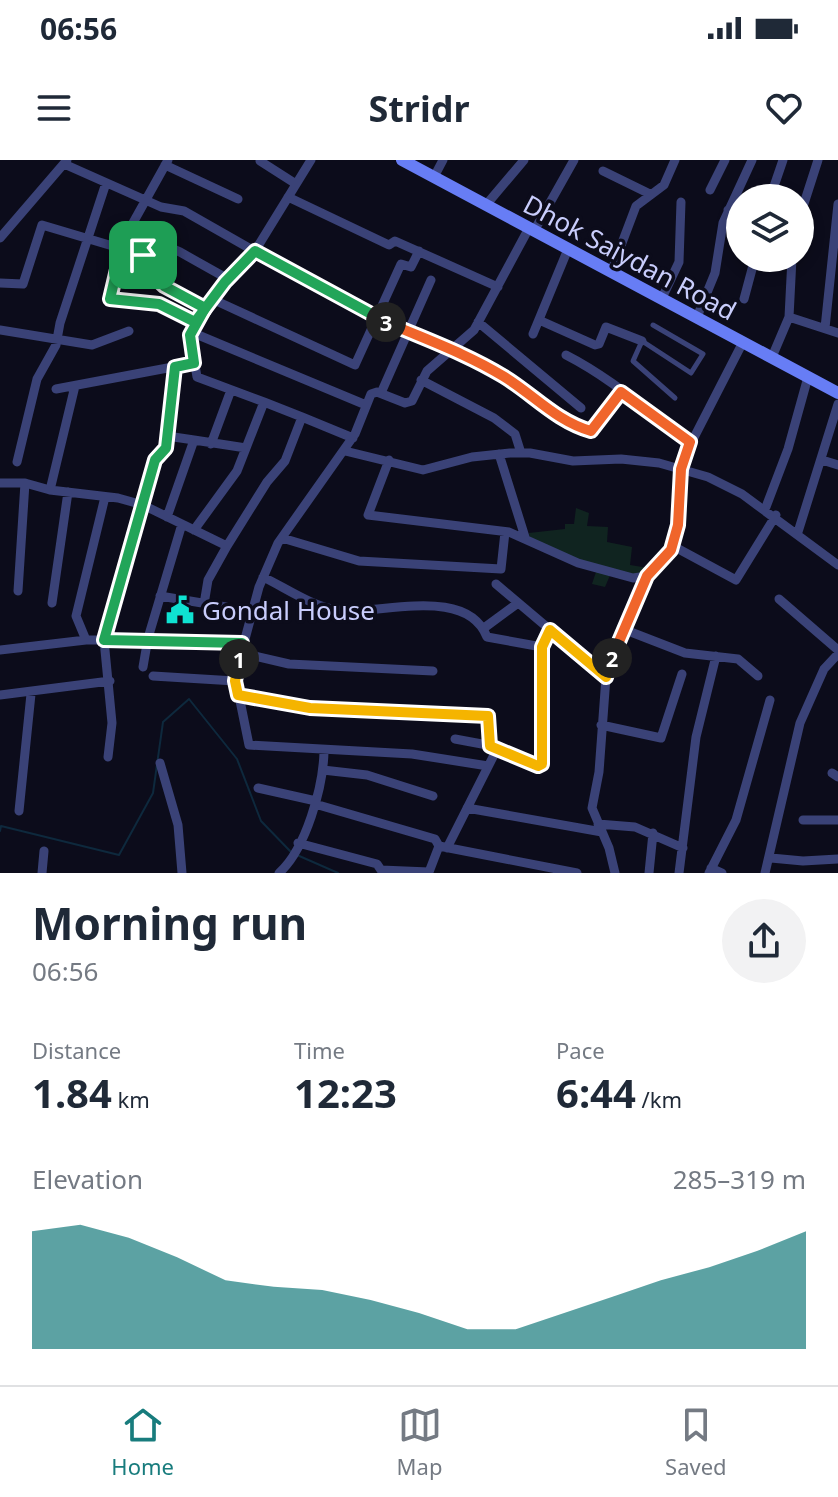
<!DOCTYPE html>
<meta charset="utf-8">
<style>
body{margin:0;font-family:"Noto Sans",sans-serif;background:#f2f2f3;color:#1f2937;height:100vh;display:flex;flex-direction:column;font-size:30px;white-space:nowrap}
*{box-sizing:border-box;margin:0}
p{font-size:26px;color:#747a83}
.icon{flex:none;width:44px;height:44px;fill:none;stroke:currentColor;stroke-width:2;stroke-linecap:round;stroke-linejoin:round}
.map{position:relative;height:713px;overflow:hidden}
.panel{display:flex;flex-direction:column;background:#fff;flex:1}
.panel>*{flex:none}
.tools{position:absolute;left:726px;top:24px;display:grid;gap:16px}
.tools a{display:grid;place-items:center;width:88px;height:88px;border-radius:50%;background:#fff;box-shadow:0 4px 12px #0003;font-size:40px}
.pin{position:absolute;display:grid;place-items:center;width:68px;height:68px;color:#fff;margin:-34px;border-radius:16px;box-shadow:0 4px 12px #0006}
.km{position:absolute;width:40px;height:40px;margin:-20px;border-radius:50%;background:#222;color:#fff;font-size:22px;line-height:40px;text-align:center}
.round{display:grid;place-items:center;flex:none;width:84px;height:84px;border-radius:42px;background:#f2f2f3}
.head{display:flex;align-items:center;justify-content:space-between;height:136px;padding:0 32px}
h1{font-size:44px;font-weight:700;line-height:60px}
.metrics{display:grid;grid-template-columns:repeat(3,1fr);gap:12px;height:136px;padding:8px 32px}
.metrics div{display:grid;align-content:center}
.metrics b{font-size:40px;font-weight:700}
.metrics small{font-size:22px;font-weight:400}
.metrics p{font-size:22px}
.chart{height:224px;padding:16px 32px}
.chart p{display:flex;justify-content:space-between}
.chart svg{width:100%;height:144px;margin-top:8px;fill:#187c7d;opacity:.7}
.status{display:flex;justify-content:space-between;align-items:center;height:56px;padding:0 40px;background:#fff;direction:ltr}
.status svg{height:22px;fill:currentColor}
header{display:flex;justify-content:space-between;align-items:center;height:104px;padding:0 32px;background:#fff;font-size:36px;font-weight:700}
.menu{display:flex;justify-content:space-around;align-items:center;height:112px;border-top:2px solid #e0e1e3;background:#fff;font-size:22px;color:#747a83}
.menu a{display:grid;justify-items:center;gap:4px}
.menu .on{color:#187c7d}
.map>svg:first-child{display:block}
</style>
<div class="status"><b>06:56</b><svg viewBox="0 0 49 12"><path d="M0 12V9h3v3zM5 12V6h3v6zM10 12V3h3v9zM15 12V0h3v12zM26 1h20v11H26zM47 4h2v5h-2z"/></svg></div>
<header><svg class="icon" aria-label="menu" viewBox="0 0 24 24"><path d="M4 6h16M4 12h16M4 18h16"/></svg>Stridr<svg class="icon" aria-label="heart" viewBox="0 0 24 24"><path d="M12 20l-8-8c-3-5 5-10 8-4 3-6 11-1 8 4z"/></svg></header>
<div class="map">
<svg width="838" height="713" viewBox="0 0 838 713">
<rect width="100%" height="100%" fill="#0c0c1b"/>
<path fill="#102420" d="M576,348L589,353L587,366L608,367L607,382L632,387L630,405L648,408L642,417L611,413L605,427L592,424L597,409L530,379L529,373L565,369V364H574Z"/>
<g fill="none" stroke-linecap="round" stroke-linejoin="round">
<path stroke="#0e293d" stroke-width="2" d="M0,671L1,666L119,695L153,633L163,562L189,539L237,599L261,661L291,692
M297,695L338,713"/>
<path stroke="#3a4277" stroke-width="5" d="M653,165L703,194L691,213L642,181L633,201L675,238"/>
<path stroke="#3a4277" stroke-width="9" d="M168,0L129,70L180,92L228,119
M260,1L296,24
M64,4L161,47L184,51L356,149L451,191
M165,5L238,39
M603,11L650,34
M434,17L443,0
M710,30L725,0
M288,37L389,85L395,81L498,127
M770,38L783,0
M486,45L524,0
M728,50L740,55
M800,56L818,0
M534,71L574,0
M0,78L67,0
M122,88L110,139L159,144L195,162
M611,112L636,46L664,25L675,0
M0,123L23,124L42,65L143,95L142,105L164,126L205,148
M662,138L679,102L681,42
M212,139L355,205L401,104L411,107L419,91
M744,139L755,98
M697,157L715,113L723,63L752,0
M789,157L838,173
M539,160L595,185L599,184L606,167L642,181
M478,162L581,248
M825,168L838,44
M0,170L92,185L129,171
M191,172L366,245
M533,174L568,89
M453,189L505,217L557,256L591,271L621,232
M566,195C611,218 649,252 690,282
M772,197L789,157L792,98
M421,220L494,258L515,274L521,293
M75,226L50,330L118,338L143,345L155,300L166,288L175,207
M56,229L194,203
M381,233L431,120
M264,242L197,217L190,175L215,134L255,91L311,0
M194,280L246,288L264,242L302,257
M211,284L231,230
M345,291L423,310L472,297L510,293H530L573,301L621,299L659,303L708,317L742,334L838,405
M499,294L525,377
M389,300L368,355L509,372L578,403L633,418L647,416
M822,300L838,305
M17,302L37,219L56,185L60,163L106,23
M0,323H25
M105,337L76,456L86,480H104L112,563L108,597
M766,347L788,289L808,217
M167,357L194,280L167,276
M194,370L237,311L246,288
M798,372L838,244
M282,378L359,401L501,409L505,372
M673,386L736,420L776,355
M263,417C286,428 311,446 337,450C377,456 466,424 487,477L542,487
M496,424L606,517
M18,431L25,323L50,330
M160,436L226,447
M779,439L838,490
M52,443L68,332
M204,444L208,420L227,386
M484,468L518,443
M623,469L685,493L738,499L758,516
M242,483L104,480L143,345L227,386L267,322L285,301L302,257L353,278
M0,490L86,480
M241,493L289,504L433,511
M143,507L148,478L182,364
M153,516L235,521
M0,535L110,521
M238,535L310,548L488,556L490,586
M601,565L661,578L682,514
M455,579L498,587L534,605L542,604C541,561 532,510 550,470
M160,603L178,665L182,713
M488,606L412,594L249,585L235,516L259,427L278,383L355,274L371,234L377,232L405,243L412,241L427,211L474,170L529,68
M323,610L367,615L433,636
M832,613L838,617
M258,628L316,641
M315,644L435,679L439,686L577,713
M467,648L602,672
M19,651L31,534
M803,660H838
M598,664L635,667L683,688
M298,683L377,704L381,710L429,712L439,686
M447,688L498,587
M771,698L803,701L838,699
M711,708L722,713
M42,713L44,691
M279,713C306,689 323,627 324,592
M615,713L609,688L592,648L599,612L606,517L620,475L647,416L671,390L678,365L683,299L743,182
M649,713L653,673
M679,713L696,577L716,496
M709,713L736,660L770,540
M765,713L800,563L824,509L838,494"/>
<path stroke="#677df5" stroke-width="12" d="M402,0L838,233"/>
</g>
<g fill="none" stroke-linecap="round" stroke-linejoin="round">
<defs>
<path id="split-1" d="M143,95L142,105L164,126L205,148L190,175L194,203L175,207L166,288L155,300L104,480L242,483L239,499"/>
<path id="split-2" d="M239,499L235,521L238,535L310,548L488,556L490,586L538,606L542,604V487L550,470L606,517L612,498"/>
<path id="split-3" d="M386,162C427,180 465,193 503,216C533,234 556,261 591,271L621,232L690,282L681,309L678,365L671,390L647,416L612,498"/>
<path id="split-4" d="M143,95L122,88L110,139L159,144L195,162L225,122L255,91L386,162"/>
</defs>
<use href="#split-1" stroke="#fff" stroke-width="16"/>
<use href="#split-2" stroke="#fff" stroke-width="16"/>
<use href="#split-3" stroke="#fff" stroke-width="16"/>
<use href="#split-4" stroke="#fff" stroke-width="16"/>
<use href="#split-1" stroke="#22a559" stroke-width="10"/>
<use href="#split-2" stroke="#f5b400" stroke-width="10"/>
<use href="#split-3" stroke="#f0652b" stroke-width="10"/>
<use href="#split-4" stroke="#22a559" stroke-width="10"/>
</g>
<defs>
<symbol id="civic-bare" viewBox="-9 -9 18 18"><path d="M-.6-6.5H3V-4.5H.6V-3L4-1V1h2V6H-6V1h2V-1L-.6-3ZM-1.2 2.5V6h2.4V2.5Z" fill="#0fe2d2" stroke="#0c0c1b" stroke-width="2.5" paint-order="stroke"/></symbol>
</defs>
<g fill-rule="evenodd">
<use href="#civic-bare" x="160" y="430" width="40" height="40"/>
</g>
<g text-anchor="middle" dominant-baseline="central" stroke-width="7" stroke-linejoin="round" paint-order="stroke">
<g font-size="26" fill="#c9cdfc" stroke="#0c0c1b">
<text transform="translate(630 97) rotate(28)">Dhok Saiydan Road</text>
</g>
<g font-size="26" fill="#c9cdfc" stroke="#0c0c1b" text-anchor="start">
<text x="202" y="450">Gondal House</text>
</g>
</g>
</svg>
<div class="tools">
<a><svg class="icon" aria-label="layers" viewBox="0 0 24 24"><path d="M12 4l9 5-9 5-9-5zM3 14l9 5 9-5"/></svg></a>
</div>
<div class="pin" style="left:143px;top:95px;background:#1e9e55"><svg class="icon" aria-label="arrive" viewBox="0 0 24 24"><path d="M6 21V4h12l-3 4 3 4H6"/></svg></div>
<b class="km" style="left:239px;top:499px">1</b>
<b class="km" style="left:612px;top:498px">2</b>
<b class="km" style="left:386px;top:162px">3</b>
</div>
<section class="panel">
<div class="head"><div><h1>Morning run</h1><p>06:56</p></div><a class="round"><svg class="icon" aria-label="share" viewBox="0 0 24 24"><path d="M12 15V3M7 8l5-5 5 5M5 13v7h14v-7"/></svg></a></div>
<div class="metrics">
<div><p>Distance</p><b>1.84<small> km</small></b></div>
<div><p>Time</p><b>12:23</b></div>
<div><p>Pace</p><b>6:44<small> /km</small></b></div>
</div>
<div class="chart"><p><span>Elevation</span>285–319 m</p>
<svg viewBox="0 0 160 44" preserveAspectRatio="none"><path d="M0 44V8L10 6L20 10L30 16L40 23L50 25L60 26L70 29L80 33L90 38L100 38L110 33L120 28L130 23L140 19L150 14L160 8V44z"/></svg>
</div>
</section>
<nav class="menu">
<a class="on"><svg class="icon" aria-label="home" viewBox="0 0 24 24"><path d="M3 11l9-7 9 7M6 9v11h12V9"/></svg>Home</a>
<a><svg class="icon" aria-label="map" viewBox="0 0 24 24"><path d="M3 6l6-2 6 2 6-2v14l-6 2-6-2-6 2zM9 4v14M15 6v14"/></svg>Map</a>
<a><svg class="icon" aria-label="saved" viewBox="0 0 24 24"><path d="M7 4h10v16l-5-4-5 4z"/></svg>Saved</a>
</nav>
